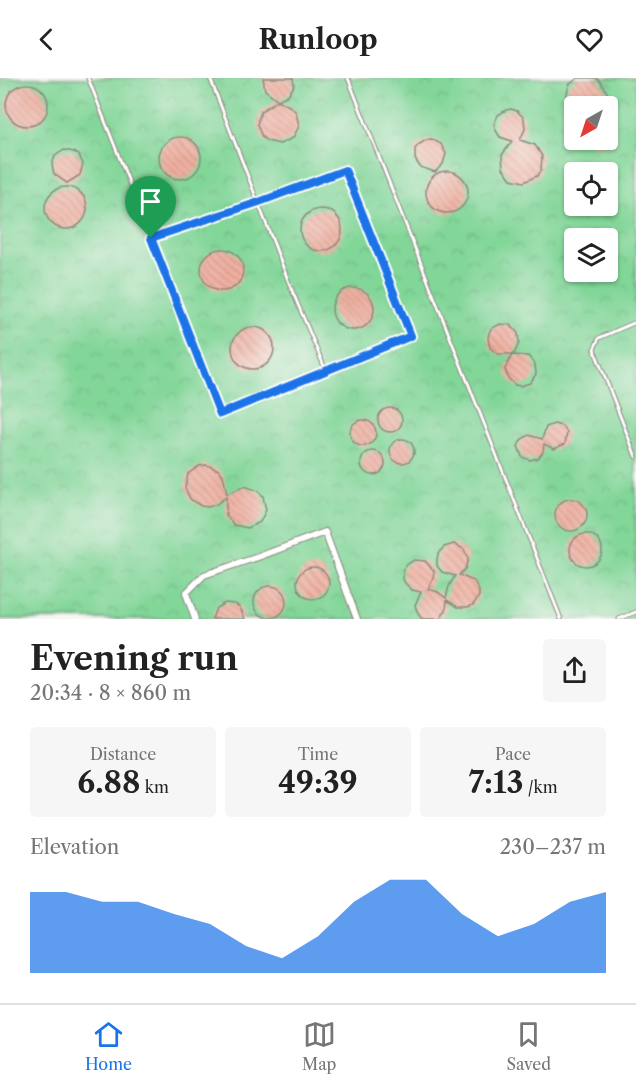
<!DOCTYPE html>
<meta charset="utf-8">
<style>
body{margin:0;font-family:"Libre Caslon Text",serif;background:#f6f6f6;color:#222;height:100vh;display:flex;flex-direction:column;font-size:22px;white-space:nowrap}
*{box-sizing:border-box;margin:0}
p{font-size:20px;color:#767676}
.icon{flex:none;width:33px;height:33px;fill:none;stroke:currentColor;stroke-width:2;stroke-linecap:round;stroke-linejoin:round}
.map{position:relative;height:541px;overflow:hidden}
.drawer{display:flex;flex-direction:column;background:#fff;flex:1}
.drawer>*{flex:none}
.needle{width:39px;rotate:219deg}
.controls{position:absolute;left:564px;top:18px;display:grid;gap:12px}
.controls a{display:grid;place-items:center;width:54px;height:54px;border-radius:6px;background:#fff;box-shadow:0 2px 4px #0004;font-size:30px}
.pin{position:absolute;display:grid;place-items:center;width:51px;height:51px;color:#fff;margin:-62px -26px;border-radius:50% 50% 50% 0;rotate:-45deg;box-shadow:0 0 6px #0007}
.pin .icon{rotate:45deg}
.round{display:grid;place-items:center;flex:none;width:63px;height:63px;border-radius:6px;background:#f6f6f6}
.headline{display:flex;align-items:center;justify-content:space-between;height:102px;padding:0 30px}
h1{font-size:33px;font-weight:800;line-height:45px}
.stats{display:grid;grid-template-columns:repeat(3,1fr);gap:9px;height:102px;padding:6px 30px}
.stats div{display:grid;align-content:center;border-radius:6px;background:#f6f6f6;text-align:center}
.stats b{font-size:30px;font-weight:800}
.stats small{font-size:16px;font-weight:400}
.stats p{font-size:16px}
.chart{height:168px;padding:12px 30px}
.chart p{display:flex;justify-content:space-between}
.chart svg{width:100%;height:108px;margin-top:6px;fill:#1a73e8;opacity:.7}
header{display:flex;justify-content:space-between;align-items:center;height:78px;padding:0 30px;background:#fff;font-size:27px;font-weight:800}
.menu{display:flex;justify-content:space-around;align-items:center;height:84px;border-top:2px solid #e0e0e0;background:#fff;font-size:16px;color:#767676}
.menu a{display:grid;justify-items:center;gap:3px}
.menu .on{color:#1a73e8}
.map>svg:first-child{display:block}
</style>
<header><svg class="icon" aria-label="back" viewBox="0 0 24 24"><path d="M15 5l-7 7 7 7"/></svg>Runloop<svg class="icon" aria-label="heart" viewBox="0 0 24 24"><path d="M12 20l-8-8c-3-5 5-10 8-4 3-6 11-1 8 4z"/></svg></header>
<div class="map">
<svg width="636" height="541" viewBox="0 0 636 541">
<defs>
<pattern id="park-crowns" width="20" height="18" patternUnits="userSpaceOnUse" patternTransform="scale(1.5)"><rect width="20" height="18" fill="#81d698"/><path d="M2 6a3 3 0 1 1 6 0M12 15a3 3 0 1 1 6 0" fill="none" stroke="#70b883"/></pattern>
<pattern id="building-back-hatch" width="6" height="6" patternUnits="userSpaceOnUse" patternTransform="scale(1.5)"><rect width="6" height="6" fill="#f1b0a0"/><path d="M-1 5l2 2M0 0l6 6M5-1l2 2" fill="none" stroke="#c38f83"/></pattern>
</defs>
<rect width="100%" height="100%" fill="#f6f6f2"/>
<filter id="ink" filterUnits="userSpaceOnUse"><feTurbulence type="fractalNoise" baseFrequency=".0167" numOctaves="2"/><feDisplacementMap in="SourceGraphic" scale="12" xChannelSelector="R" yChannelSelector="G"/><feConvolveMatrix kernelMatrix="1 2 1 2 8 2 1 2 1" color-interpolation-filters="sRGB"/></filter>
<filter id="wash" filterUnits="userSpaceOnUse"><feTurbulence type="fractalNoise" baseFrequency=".008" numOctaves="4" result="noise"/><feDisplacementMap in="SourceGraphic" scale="24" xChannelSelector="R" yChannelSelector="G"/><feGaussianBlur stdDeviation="1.35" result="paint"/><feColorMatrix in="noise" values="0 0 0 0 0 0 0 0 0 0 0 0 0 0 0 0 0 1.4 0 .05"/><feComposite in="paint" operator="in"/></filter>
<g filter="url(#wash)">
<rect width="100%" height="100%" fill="#f1e9d5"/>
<path fill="url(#park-crowns)" stroke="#568062" stroke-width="1.5" fill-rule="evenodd" d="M0,0H636V541H0ZM574,28H608V62H574ZM574,94H608V128H574ZM574,160H608V194H574Z"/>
<g id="blocks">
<path fill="url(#building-back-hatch)" d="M263,0H293L294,8L288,17L278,22L265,12Z
M578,0H595L599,2L607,14L605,28H574V39L566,20L569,7Z
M6 27a21 21 0 1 1 42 0a21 21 0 1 1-42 0Z
M278,22L291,29L296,34L299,48L293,60L280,66L267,63L262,59L257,46L261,33Z
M511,31L517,33L524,40L525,51L520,62L535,67L542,78L541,92L537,98L524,104L511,101L503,90L502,77L512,63L500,59L495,51L494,46L498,37L506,32Z
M608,38L614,51L611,62H614L610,64L608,70V65L597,68L584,62H608Z
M159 80a21 21 0 1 1 42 0a21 21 0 1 1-42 0Z
M432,61L441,66L446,76L443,86L435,94L420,89L415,81V71L418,67L426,62Z
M64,72L74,74L79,77L83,86L80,97L67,105L54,96L52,87L55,78Z
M426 114a21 21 0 1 1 42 0a21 21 0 1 1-42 0Z
M45 130a21 21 0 1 1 42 0a21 21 0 1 1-42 0Z
M300 152a21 21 0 1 1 42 0a21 21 0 1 1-42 0Z
M201 192a21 21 0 1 1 42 0a21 21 0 1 1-42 0Z
M332 231a21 21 0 1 1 42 0a21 21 0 1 1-42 0Z
M500,246L510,247L518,255L519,265L514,276H498L490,270L488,260L489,255L491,251Z
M232 270a21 21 0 1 1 42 0a21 21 0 1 1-42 0Z
M512,277L528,278L535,286L536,296L530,305L520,308L515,307L508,300L505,291Z
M378 342a12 12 0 1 1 24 0a12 12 0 1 1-24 0Z
M350 355a13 13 0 1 1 26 0a13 13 0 1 1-26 0Z
M554,346L562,348L567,354L565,366L554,371L544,366L543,374L538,380L530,382L522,379L518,368L522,361L529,357L542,361L546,349Z
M390 373a12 12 0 1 1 24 0a12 12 0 1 1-24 0Z
M361 385a12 12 0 1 1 24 0a12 12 0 1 1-24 0Z
M206,387L219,392L223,397L227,416L245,408L258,413L263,418L266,432L260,444L248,450L234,447L226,437V419L215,427L208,429L201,428L190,421L185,409L188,396L199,388Z
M555 437a16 16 0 1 1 32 0a16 16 0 1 1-32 0Z
M570 472a16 16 0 1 1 32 0a16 16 0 1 1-32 0Z
M454,466L464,471L468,481L465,491L459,497L474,503L479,513V518L473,527L468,529H458L447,522L446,532L440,541H422L418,536L415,527L421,514L412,512L405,505L403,501V491L406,487L414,482L425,483L434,493L433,501L428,511L438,514L446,520L449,508L455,498L442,494L437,488V481L438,476L444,469Z
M297 505a16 16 0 1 1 32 0a16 16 0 1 1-32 0Z
M254 524a16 16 0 1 1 32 0a16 16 0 1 1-32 0Z
M225,525L235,526L240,529L245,541H212L216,530Z"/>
</g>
</g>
<g filter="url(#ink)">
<use href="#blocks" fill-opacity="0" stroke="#8e8a80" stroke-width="1.5"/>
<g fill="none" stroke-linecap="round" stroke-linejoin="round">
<defs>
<path id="lane" d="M88,0L151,160
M210,0L291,210L326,293
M348,0L561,541
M345,92L411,258L220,336L151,160L259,124Z
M636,244L599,260L594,271L636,379
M619,541L636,534"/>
<path id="street" d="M195,541L186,515L204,497L258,479L325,454L357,541"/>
</defs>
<use href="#lane" stroke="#8e8a80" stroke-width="5"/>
<use href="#street" stroke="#8e8a80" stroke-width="8"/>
<use href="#lane" stroke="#fff" stroke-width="3"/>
<use href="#street" stroke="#fff" stroke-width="6"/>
</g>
</g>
<g fill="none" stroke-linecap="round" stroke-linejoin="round" filter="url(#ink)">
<defs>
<path id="route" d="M345,92L411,258L220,336L151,160L259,124Z"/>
</defs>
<use href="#route" stroke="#fff" stroke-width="12"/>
<use href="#route" stroke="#1a73e8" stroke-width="8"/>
</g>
</svg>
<div class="controls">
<a><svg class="needle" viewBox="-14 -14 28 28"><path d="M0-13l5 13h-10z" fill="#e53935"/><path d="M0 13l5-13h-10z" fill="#767676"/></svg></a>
<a><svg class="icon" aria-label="locate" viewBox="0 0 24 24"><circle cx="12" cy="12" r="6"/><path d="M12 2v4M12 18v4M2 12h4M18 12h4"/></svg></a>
<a><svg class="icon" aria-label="layers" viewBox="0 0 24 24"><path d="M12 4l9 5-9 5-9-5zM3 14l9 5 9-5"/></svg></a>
</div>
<div class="pin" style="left:151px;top:160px;background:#1e9e55"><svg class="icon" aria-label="arrive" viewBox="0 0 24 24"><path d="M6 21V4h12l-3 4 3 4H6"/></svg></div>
</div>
<section class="drawer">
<div class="headline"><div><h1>Evening run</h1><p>20:34 · 8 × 860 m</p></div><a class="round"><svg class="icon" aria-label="share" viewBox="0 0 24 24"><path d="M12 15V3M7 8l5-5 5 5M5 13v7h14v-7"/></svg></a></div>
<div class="stats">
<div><p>Distance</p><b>6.88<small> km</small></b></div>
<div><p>Time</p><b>49:39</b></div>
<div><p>Pace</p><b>7:13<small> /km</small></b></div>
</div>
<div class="chart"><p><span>Elevation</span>230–237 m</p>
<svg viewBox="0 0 160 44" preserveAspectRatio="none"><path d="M0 44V11L10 11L20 15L30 15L40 20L50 24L60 33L70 38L80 29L90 15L100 6L110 6L120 20L130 29L140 24L150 15L160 11V44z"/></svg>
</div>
</section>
<nav class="menu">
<a class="on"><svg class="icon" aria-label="home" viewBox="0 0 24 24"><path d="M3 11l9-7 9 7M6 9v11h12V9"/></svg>Home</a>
<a><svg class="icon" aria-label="map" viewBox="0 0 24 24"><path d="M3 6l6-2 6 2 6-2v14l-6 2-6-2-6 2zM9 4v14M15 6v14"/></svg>Map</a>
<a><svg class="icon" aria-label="saved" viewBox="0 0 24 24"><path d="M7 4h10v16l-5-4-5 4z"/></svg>Saved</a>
</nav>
